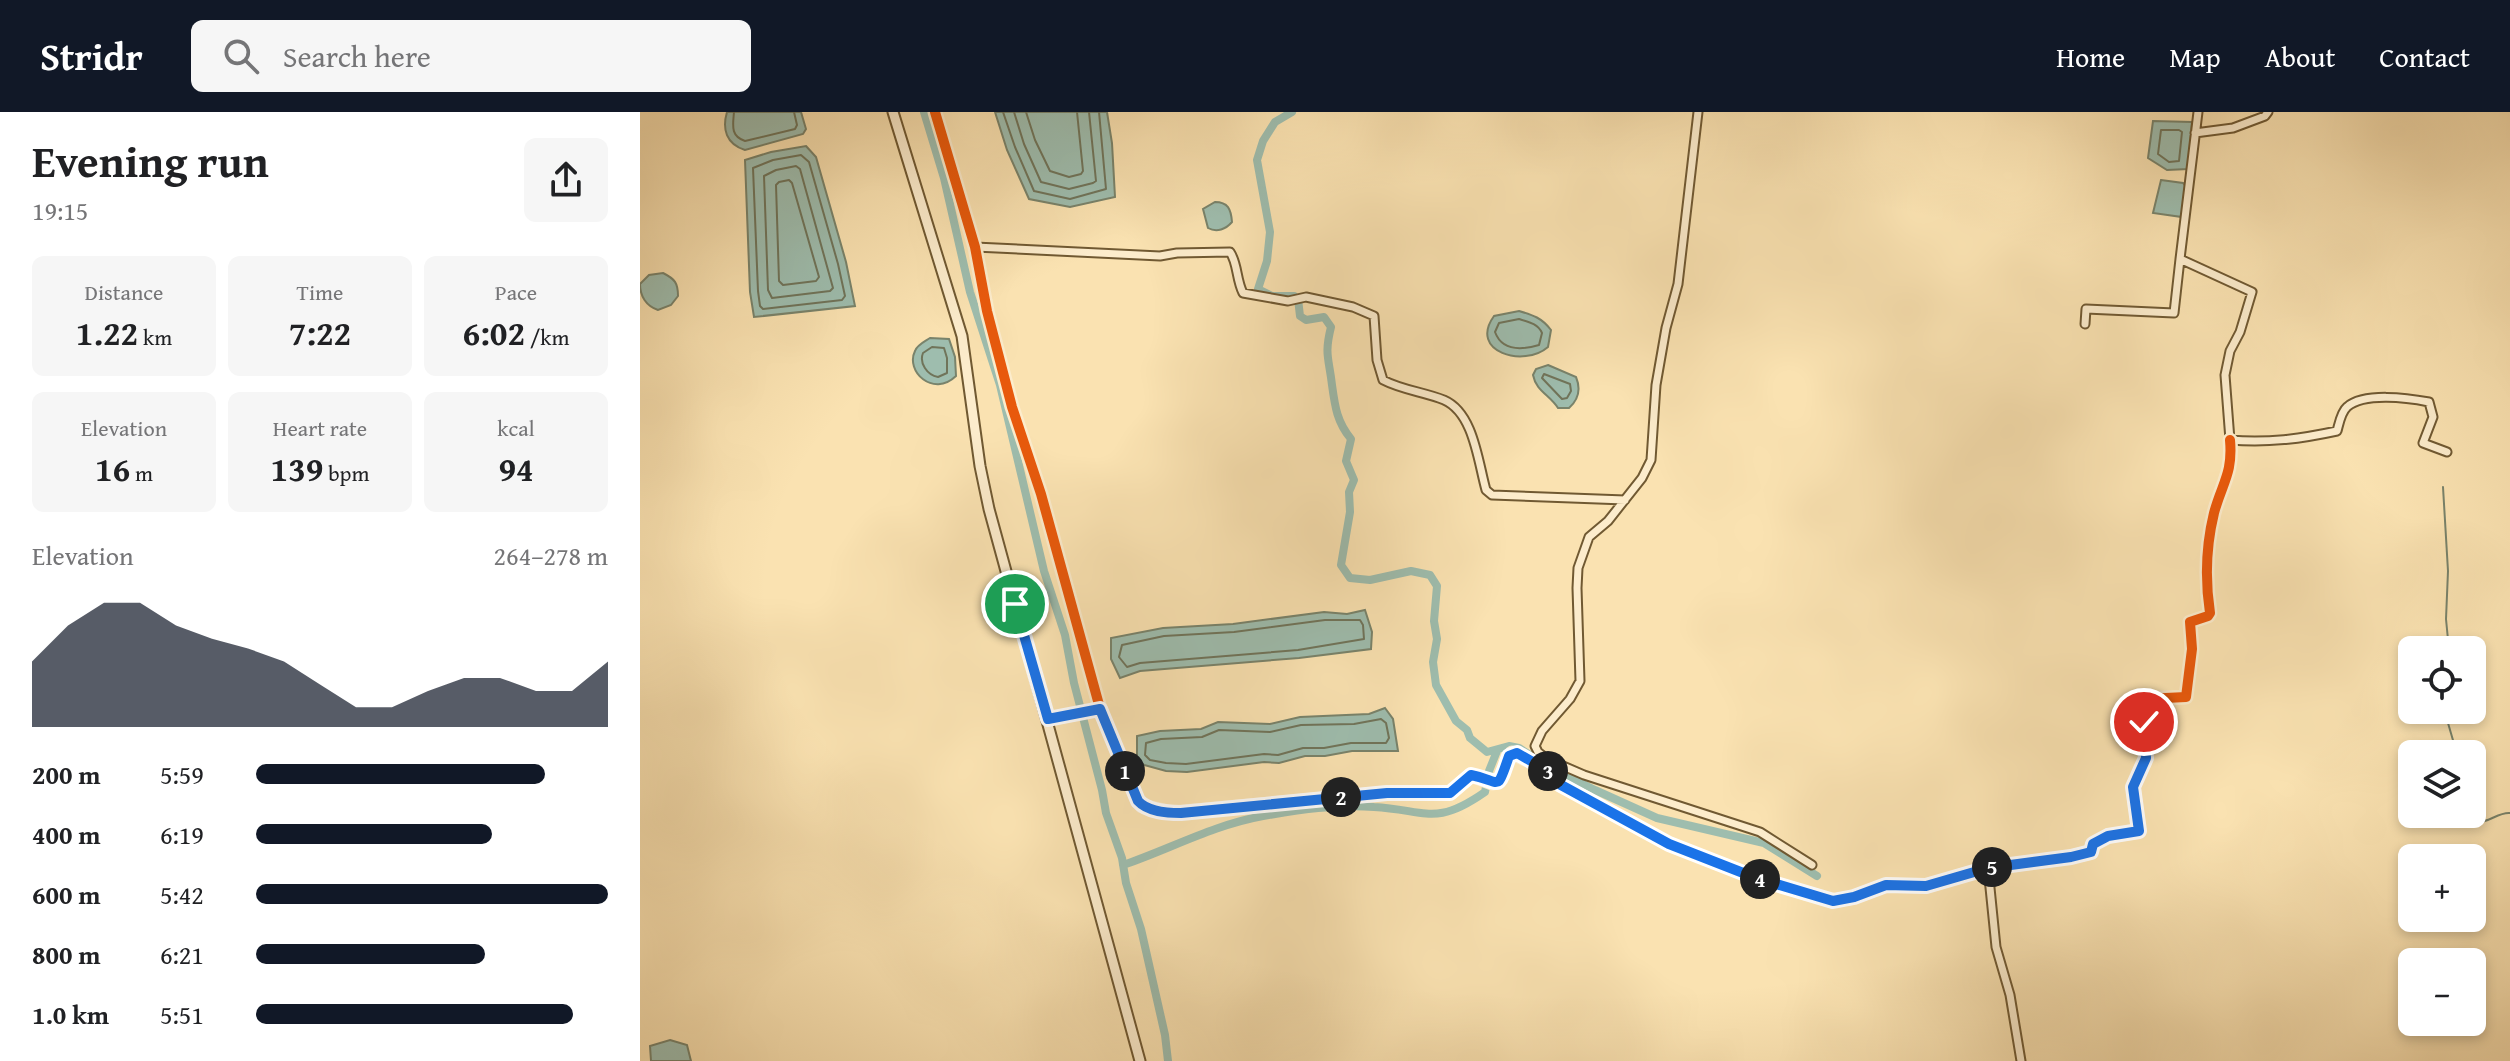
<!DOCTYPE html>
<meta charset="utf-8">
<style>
body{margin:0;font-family:"Gentium Book Plus",serif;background:#f6f6f6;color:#202124;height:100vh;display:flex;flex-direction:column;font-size:30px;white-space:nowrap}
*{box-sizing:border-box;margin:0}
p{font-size:26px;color:#757577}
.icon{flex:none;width:44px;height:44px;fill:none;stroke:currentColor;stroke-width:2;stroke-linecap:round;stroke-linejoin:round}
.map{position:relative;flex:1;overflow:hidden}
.sheet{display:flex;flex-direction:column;background:#fff;width:640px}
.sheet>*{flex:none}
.fabs{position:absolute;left:1758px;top:524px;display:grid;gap:16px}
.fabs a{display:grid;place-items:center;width:88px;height:88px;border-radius:12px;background:#fff;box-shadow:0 4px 12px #0003;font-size:40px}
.pin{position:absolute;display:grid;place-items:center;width:68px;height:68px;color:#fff;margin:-34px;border:4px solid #fff;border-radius:50%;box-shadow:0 2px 8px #0007}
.km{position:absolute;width:40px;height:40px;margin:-20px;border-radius:50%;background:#222;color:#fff;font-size:22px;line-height:40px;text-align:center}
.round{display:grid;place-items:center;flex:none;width:84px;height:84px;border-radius:12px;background:#f6f6f6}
.overview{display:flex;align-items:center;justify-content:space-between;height:136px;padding:0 32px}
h1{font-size:44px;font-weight:700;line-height:60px}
.figures{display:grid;grid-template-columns:repeat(3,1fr);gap:12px;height:136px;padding:8px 32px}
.figures div{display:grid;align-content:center;border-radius:12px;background:#f6f6f6;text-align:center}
.figures b{font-size:34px;font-weight:700}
.figures small{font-size:22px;font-weight:400}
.figures p{font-size:22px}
.chart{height:224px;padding:16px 32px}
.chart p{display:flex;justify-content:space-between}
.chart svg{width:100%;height:144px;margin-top:8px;fill:#111827;opacity:.7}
ul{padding:0 32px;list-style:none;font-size:26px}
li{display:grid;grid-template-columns:128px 96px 1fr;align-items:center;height:60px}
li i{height:20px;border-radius:10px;background:#111827}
header{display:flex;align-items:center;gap:48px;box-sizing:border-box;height:112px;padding:0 40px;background:#111827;color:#fff}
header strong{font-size:38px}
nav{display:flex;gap:44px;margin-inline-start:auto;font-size:28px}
.search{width:560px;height:72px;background:#f6f6f6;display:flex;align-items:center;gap:20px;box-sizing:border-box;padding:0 28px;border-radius:12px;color:#757577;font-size:30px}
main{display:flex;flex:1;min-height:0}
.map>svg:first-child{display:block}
</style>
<header>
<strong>Stridr</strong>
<div class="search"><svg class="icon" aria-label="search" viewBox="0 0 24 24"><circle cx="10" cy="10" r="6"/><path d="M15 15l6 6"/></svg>Search here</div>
<nav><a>Home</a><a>Map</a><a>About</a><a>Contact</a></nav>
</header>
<main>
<section class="sheet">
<div class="overview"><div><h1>Evening run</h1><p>19:15</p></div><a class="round"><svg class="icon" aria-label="share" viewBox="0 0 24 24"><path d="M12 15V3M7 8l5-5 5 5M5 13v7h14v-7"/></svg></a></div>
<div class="figures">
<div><p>Distance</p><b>1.22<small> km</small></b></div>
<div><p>Time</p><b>7:22</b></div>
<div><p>Pace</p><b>6:02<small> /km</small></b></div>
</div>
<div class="figures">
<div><p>Elevation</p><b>16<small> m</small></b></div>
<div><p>Heart rate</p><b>139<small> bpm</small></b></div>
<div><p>kcal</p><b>94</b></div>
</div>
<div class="chart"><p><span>Elevation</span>264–278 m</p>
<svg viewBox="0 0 160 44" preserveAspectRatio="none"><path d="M0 44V24L10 13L20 6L30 6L40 13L50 17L60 20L70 24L80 31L90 38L100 38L110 33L120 29L130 29L140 33L150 33L160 24V44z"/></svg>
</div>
<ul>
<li><b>200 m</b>5:59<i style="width:82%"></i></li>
<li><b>400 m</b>6:19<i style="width:67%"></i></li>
<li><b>600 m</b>5:42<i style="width:100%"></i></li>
<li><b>800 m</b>6:21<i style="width:65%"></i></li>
<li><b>1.0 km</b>5:51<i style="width:90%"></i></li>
</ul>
</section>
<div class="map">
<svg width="1870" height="949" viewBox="0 0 1870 949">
<rect width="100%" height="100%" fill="#fae2b1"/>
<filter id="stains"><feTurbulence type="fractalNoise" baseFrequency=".0025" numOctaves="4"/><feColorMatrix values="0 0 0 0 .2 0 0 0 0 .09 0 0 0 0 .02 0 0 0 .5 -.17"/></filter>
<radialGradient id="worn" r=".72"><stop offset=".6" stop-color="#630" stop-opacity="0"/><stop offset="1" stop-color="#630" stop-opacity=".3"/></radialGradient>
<path fill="#9ebdae" stroke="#79836b" stroke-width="2" d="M87,0H161L166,17L163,22L105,38C86,32 82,17 87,0Z
M355,0H467L472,31L475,85L430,95L389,87L367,38Z
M1513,9L1552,10L1548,57L1527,58L1508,46Z
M166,34L176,45L206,150L215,194L114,205L110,180L105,48L131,40Z
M1521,68L1543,71L1546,75L1542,105L1513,101Z
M575,90C588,90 591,97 592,110C586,117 577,121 568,116L563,97Z
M23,161C35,167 38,171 38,184L31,193L18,198C6,194 0,184 0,172L9,163Z
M879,199C893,203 902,206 911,218L908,235C884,256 828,240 854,204Z
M290,226L309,227L315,245L316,264C293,286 265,259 275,239C277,233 284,230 290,226Z
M908,253L936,265C941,277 939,287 929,296H918C910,283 896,279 893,263L896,257Z
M725,498L732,520L731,537L659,546L500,559L480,566L471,547V526L523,516L593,512L684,500L707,502Z
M745,596L753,607L758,639H712L685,644H665L639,651L624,650L547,660L526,659L497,651V624L520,619L561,617L578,610L630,612L660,605L729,602Z
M30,928L47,933L51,949H11L10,934Z"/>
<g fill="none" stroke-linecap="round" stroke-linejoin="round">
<path stroke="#70745a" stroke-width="2" d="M94,0C93,13 90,24 105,29L155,17L157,13L154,0
M363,0L375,35L394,79L430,87L466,77L459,0
M374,0L384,32L401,70L429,77L453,71L456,69L449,0
M386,0L395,28L410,59L429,65L441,62L443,59L437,0
M1521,18H1539L1542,20L1539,49L1529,50L1518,42Z
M161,43L169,50L198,152L205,184L202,188L123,197L120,194L118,179L113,56L133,48Z
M156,54L160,57L193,176L190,179L132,186L128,178L124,64L136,58Z
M149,68L152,71L179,165L176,169L143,173L139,169L136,73L139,70Z
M879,207C889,210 898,212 902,221L899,233C882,238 862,239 855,220L859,211Z
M292,235L304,236L307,246V261L298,265C287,263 279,251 283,241Z
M904,262L930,272L931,279L927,286L922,287L902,266Z
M685,508H720L723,513L724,527L658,538L500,551L487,555L479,545L482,533L524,524L594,520Z
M741,607L746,611L749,626L746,631H711L684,636H663L638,643L624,642L546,652L526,651L510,648L505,643L506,631L521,627L562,625L579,618L630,620L661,613L714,612Z"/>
<path stroke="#79836b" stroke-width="2" d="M1803,375L1808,459L1806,507L1809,538
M1808,598V611L1817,642
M1832,658C1838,675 1834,692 1837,710C1849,711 1858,700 1870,701"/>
<path stroke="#9ebdae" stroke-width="8" d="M284,0L304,66L330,180L360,273L404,459L425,523L434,571L462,678L466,701L482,746L486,771L501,817L525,923L528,949
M652,0L635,10L623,29L617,48L630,120L627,149L618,177L632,184H654
M658,187L660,204L666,208L684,205L691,215C684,243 689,246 692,273C695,295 697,310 711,327L706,349L714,368L709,380L710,400L701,453L710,466L730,468L771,459L790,463L797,474L794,509L797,527L793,550L796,573L816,609L827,618L830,626L847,640L869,634L879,636L909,655L955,678L1017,706L1124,731L1177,764
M483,753C530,737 573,713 623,704C659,698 697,692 734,695C787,698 795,715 845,680L849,659L857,639"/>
<defs>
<path id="minor" d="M295,0L335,135L347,199L372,295L401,382L461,600L498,689L502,694L533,701L747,681H810L831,663L852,671L858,670L872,641L899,653L921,673L1029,732L1116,766L1193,789L1214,785L1246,773L1286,774L1348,756L1431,745L1451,740L1453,732L1468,724L1499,719L1493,675L1506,646L1505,587L1546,585L1552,537L1550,510L1568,504L1570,501C1565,468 1566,434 1574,401C1582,371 1593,362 1590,328
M1058,0L1038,172L1026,216L1016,273L1011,348L1002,366L968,409L949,425L938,456L937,476L940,569L930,587L902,619L895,634L898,640L907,647L944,663L1120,720L1172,753
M1558,0L1540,147L1612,180L1600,220L1590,239L1585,263L1590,328C1628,331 1660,327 1697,319C1699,312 1701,300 1707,295C1724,280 1768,286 1789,290L1793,305L1783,331L1807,340
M1555,21L1593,16L1625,4L1628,0
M335,135L520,144L537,141L590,140C598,152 596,167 603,181L648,189L666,185L713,195L734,204L737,248L743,268C762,278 784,280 804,288C834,301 838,350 846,378L852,383L985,388
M1445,212L1446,197L1534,201L1540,147
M408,607L460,597
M1348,756L1356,835L1370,883L1381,949"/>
<path id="tertiary" d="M253,0L322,224L340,354L349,397L500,949"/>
</defs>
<use href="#minor" stroke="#705932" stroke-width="11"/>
<use href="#tertiary" stroke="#705932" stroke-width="13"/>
<use href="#minor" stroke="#fceccc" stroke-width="7"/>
<use href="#tertiary" stroke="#fceccc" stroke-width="9"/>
<defs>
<path id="cycleway" d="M295,0L335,135L347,199L372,295L401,382L461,600L498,689L502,694L533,701L747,681H810L831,663L852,671L858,670L872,641L899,653L921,673L1029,732L1116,766L1193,789L1214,785L1246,773L1286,774L1348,756L1431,745L1451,740L1453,732L1468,724L1499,719L1493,675L1506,646L1505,587L1546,585L1552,537L1550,510L1568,504L1570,501C1565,468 1566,434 1574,401C1582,371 1593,362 1590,328"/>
</defs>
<use href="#cycleway" stroke="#fceccc" stroke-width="15"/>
<use href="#cycleway" stroke="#e8590c" stroke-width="10"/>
</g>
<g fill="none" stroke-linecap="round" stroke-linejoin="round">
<defs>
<path id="route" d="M375,492L408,607L460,597L498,689C508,700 527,701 541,701L747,681H810L831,663C862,669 856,682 869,644L877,641L905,657L921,673L1029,732L1116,766L1193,789L1214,785L1246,773L1286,774L1348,756L1431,745L1451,740L1453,732L1468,724L1499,719L1493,675L1506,646L1504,610"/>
</defs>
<use href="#route" stroke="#fff" stroke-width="16"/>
<use href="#route" stroke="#1a73e8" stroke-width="10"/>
</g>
<rect width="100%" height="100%" filter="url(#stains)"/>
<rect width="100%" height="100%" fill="url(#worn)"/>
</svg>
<div class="fabs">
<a><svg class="icon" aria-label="locate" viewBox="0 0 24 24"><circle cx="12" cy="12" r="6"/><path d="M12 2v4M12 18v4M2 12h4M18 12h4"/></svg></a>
<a><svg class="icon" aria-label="layers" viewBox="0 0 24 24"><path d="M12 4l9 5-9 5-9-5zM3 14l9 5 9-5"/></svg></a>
<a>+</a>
<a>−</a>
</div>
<div class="pin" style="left:375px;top:492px;background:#1e9e55"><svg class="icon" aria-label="arrive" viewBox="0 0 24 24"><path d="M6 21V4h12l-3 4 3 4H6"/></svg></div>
<div class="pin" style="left:1504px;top:610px;background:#d93025"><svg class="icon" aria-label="check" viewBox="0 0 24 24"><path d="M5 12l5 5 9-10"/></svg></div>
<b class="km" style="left:485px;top:659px">1</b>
<b class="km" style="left:701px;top:685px">2</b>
<b class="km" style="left:908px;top:659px">3</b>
<b class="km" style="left:1120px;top:767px">4</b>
<b class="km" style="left:1352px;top:755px">5</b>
</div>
</main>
